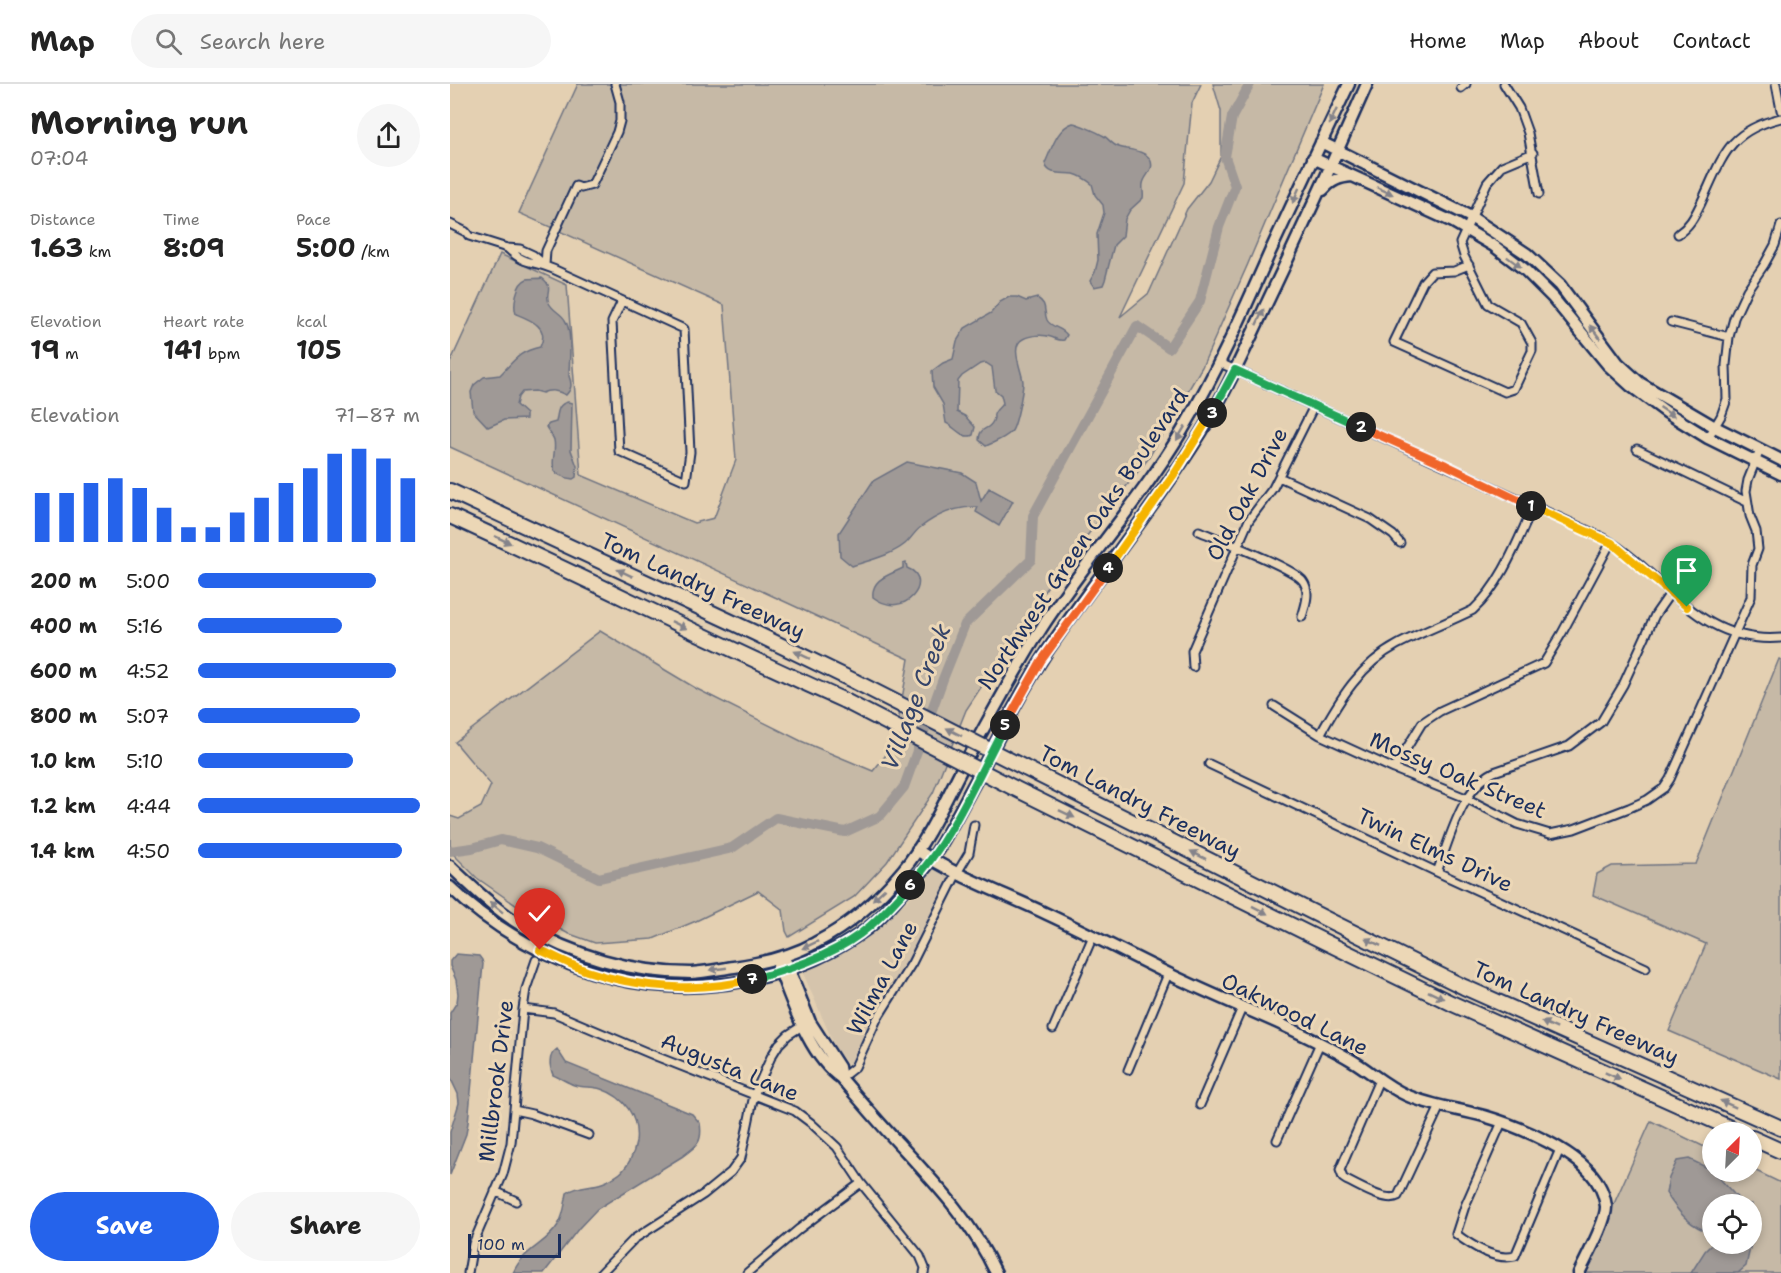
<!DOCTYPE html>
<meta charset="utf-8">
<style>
body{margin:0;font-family:"Shantell Sans",sans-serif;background:#f6f6f6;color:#222;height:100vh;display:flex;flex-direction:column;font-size:22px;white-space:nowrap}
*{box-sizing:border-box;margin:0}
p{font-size:20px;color:#767676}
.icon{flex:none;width:33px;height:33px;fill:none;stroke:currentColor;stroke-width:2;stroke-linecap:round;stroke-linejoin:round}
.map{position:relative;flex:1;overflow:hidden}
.details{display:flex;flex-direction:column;background:#fff;width:450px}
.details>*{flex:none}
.needle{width:39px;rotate:24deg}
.controls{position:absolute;left:1252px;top:1038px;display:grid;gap:12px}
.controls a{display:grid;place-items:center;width:60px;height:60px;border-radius:50%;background:#fff;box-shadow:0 3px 9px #0003;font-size:30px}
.scale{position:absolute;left:18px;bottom:15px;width:93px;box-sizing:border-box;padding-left:6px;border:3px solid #1b2f5e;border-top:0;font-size:16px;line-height:21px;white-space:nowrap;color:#1b2f5e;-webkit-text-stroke:4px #ecd7b6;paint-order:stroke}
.pin{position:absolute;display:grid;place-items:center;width:51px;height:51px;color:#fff;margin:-62px -26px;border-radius:50% 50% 50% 0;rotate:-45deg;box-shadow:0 0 6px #0007}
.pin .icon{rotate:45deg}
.km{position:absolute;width:30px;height:30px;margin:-15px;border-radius:50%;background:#222;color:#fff;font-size:16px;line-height:30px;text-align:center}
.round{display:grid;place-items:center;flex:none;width:63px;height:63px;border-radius:32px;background:#f6f6f6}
.headline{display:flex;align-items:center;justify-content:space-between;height:102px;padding:0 30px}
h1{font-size:33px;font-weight:700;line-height:45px}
.figures{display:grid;grid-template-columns:repeat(3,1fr);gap:9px;height:102px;padding:6px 30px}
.figures div{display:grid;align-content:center}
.figures b{font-size:26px;font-weight:700}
.figures small{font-size:16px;font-weight:400}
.figures p{font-size:16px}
.chart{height:168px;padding:12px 30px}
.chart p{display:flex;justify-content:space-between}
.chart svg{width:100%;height:108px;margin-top:6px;stroke:#2563eb;stroke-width:6}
.button{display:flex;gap:12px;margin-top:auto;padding:12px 30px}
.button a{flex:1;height:69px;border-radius:36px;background:#2563eb;color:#fff;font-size:24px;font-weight:700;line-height:69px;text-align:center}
.button a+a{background:#f6f6f6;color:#222}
ul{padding:0 30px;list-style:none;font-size:20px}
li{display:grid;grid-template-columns:96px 72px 1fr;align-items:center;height:45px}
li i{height:15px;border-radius:8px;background:#2563eb}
header{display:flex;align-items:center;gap:36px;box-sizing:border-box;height:84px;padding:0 30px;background:#fff;border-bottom:2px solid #e0e0e0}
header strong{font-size:28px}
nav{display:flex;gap:33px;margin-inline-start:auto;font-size:21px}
.search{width:420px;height:54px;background:#f6f6f6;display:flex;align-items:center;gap:15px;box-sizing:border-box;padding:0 21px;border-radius:33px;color:#767676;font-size:22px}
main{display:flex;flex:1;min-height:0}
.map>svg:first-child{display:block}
</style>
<header>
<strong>Map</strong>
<div class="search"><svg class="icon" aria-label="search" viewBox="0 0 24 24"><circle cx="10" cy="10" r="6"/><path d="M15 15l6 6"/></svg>Search here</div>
<nav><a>Home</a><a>Map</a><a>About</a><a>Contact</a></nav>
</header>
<main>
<section class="details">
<div class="headline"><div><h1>Morning run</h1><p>07:04</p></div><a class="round"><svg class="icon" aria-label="share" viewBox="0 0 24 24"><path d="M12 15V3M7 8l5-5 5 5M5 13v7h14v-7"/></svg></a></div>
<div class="figures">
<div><p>Distance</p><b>1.63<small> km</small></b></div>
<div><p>Time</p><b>8:09</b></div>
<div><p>Pace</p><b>5:00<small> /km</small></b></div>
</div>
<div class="figures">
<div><p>Elevation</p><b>19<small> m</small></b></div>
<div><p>Heart rate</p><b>141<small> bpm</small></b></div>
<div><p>kcal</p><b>105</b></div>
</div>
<div class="chart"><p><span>Elevation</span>71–87 m</p>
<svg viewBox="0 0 160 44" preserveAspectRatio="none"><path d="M5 44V24M15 44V24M25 44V20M35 44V18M45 44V22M55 44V30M65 44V38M75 44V38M85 44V32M95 44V26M105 44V20M115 44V14M125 44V8M135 44V6M145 44V10M155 44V18"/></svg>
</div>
<ul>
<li><b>200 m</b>5:00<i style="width:80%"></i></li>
<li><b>400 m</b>5:16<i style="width:65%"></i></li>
<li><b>600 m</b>4:52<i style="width:89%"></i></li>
<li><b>800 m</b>5:07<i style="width:73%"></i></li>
<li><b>1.0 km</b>5:10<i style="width:70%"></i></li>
<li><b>1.2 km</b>4:44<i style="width:100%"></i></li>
<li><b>1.4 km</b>4:50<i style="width:92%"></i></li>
</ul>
<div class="button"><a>Save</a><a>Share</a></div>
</section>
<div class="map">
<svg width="1331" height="1189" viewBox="0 0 1331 1189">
<rect width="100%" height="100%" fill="#e4d0b2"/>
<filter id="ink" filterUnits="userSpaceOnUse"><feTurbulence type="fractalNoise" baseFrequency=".0167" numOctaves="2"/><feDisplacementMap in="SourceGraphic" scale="12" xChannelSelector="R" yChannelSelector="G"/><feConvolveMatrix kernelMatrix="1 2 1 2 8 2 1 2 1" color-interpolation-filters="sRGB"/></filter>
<g filter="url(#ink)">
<path fill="#d5c4ac" d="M487,781L503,789L455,887L405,981L398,980L386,965L353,889L355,885L389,869L427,843L458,816Z"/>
<path fill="#c6b9a6" stroke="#707482" stroke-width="1.5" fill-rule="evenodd" d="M128,0H751L742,19L734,99L670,233L699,209L737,125L759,97L771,72V27L763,0H874L797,182L752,283L698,375L601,497L516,626L483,709L437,778L404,813L339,853L336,847L333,826L308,807L246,837L203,855L145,859L117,849L70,824L27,794L0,767V732L9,735L31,723L41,701L5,658L150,547L247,605L351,657L423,687L444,661L459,575L0,363V279L50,170L117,201L131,391L244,439L264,434L286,376L274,221L69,129Z
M1329,575L1331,576V995L1219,947L1256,860L1143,811L1147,790L1162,782L1246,780Z
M1201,1037L1263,1067V1088H1302V1085L1331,1099V1189H1133ZM1263,1120H1302V1160H1263Z"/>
<path fill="#9f9996" stroke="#6a6f80" stroke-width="1.5" d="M623,39C629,40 647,48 654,52C659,55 662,61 669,63C678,66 694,66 700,75C706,86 694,91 693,100C692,105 694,110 693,114L680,126L675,135L673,152L664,161L655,196L653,201L644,203L640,197L645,188L648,176L647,150L654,129L653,121L645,111L642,100C637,96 631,92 624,90C614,88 598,93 595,79C602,64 607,44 623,39Z
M92,194C105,204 94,208 99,219C103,227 111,229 115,236C123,248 119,277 119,292C122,300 122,305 116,311C108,307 101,305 92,309L85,307L72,308L68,313L66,321L76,330V335L54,336L38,343L23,327L21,308L24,301L34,293L50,291C65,276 68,268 90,263C100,243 81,236 66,230C63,221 66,199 77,195C81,194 88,195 92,194Z
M559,213H567L576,217L587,214C598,220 593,227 597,236C601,244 612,243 617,251L614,256C607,257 607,255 601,253C593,250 580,251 573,255C559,262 572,286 573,298C573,307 566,343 561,348C554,355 544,358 536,362L529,356C530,341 538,348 543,337C546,330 541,334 546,327C548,324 551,322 553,319L551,311L545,306L542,283L536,279L530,280L512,292L508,297L507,328L515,332L525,343L523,351C513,356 505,343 496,339L493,320L483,303L482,287L493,279L503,275L507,257L515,244L541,229L550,218Z
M118,318L122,319L121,366L127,382L126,393L123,395C91,390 108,375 104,356C103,352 98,347 96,343L99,340L106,338C108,329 107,320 118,318Z
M457,378L512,389L526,398L531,417L539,404L563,417L549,442L526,428L528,423C506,422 488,430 471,443C465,447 461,455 455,460C440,472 420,476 402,482L390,472L389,449L423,397Z
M456,478L457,484C486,495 455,538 423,513C421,495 439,491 453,484V479Z
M6,870L29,872L32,876L33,880L18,1039L16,1050L0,1091V1048L9,1019L8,1010L0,993V929L7,918L8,910L6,896L0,882V877Z
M107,965L116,979L242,1030L250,1039C253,1058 247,1062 233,1072L147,1125L129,1144L94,1189H63C74,1164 96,1161 108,1141C114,1132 115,1119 117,1109C128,1101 140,1103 152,1099C158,1097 164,1093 169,1090C178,1083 184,1070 186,1058C189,1033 175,1013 151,1005C142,1002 133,1004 124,1001C117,998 110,994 103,991C99,981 98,971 107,965Z
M1239,1075L1262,1086L1293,1120H1263V1160H1301L1296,1182L1288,1189H1241L1255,1167L1262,1160V1149C1240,1143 1228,1128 1216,1109L1219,1094L1227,1077Z"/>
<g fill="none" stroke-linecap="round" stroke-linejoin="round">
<path stroke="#9f9996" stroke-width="10" d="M0,767L22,764L51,756L87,764L149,794L282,764L326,734L395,748L430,732L454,703L493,595L515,540L581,476L583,432L687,242L719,264L750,217L769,143L785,102L775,73L782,33L800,0"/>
<defs>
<path id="street" d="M1054,0L1069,24L1078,49L1089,110
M1326,0L1331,26
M1011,4L1016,0
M0,140L16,148L19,152L57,164L70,165L83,171L95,181
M1228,150C1241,141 1245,131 1252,117C1273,72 1278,47 1331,34
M57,164C76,182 82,176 103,185C147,205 190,225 234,245L240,368L236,397L169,367L162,238L172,217
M95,181L96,167L126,102L131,104L142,101L167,48L170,37V18L165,0
M1019,181L1004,187L982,188L973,198L944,258L1055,308L1064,305L1082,267V259L1071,239L1038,220L1014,172L1010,159L1037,99L1052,82L1083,69
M1221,238L1279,253
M770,279L1154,454C1217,491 1247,561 1331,554
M1258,354L1271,332L1277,315L1276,281L1279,253L1284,234L1297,206L1314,181L1325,161L1331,141
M1187,365L1297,418
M829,393L920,435L943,451L950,459
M749,447C768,455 844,484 853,497C861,508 855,522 852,533
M743,583L742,567L799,436L823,404L864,322
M824,622L870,651L944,685L1016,714L1067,740L1100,750L1124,745L1179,724L1197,716L1214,704L1220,695L1301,513L1302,481L1308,465L1306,447L1300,432L1296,407L1298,396L1310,366
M870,651C889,616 911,580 947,561C972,548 999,538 1023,526C1052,499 1067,458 1083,423
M759,680L987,788L1196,884
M944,685L972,639L990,627L1094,579L1112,549L1161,458
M987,788C1000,755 1011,705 1044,688L1119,662L1151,638L1173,601L1205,531L1221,508
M73,925L104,929L208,973L345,1027L361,1039L387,1063L411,1099L470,1172L475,1184L474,1189
M603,945L643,852
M678,986L718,890
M391,994L405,983L427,935L462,879L507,789L519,769L524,741
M929,996L890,1086L893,1094L896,1096C909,1102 936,1119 948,1112L990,1022
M750,1021L792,924
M64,1026L82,1030L139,1051
M1052,1038L1015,1122L1006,1150C1022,1162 1045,1177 1065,1172L1110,1065
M827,1056L870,959
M45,1107L66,1117
M18,1189L23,1160L53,1090L61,1059L73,925L76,905L86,876
M151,1189L184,1155L254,1110L281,1088L291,1074L304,1011L321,973L329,960L338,951L352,942
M297,1189L349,1145L411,1099"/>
<path id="secondary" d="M871,58L1021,133L1065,162L1077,170L1110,201L1168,279L1190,299L1265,343L1331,376
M863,74L1003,138L1044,162L1074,185L1103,214L1158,281L1181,302L1216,328L1258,354L1331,390
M873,106C881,96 890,93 902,92
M467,766C507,793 553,809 597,830C638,849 678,870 719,890C754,907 790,922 826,938C852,950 878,962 903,977C921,988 936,1002 956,1011C981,1022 1008,1025 1034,1032C1068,1042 1132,1068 1149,1101C1152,1106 1155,1116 1156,1122C1157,1137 1136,1174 1129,1189
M0,782C22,803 45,825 71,841C122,871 182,889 241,889C255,888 270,885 284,883C312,879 340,873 365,859C398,842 429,815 453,786C477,757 493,721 510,688C536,640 562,591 591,545C635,477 690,417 732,347C766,290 793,229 820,168C846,112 872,56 899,0
M0,803C42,844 105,880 163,894C248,915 347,897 418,844C431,834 442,820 453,808C463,797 474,787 482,775C499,749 513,720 528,693C550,650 572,606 598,566C648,492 705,423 752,347C780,301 801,252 824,204C856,137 887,69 917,0
M336,878L360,938L389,983L391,994
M328,882C342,917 359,972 391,994C410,1016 429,1039 449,1060C486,1100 523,1139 546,1189"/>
<path id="highway" d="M0,407L305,549L404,597
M0,432C132,492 262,558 395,617
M575,684L882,838L1014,903L1331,1044
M564,704L871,856L1001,919L1289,1048
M1302,1054L1331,1067"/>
</defs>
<use href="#street" stroke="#1b2f5e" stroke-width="11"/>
<use href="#secondary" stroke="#1b2f5e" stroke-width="15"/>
<use href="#highway" stroke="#1b2f5e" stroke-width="18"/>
<use href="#street" stroke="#ecd7b6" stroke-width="7"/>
<use href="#secondary" stroke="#ecd7b6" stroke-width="10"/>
<use href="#highway" stroke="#ecd7b6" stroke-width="14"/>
<defs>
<path id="highway-bridge" d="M404,597L575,684
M395,617L564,704"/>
</defs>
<use href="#highway-bridge" stroke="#1b2f5e" stroke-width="18" stroke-linecap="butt"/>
<use href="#highway-bridge" stroke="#ecd7b6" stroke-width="14"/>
</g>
<defs><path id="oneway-solid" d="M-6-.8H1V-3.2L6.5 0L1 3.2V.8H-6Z" transform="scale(1.5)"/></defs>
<g fill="#84838a">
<use href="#oneway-solid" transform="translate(883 33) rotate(115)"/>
<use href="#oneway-solid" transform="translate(935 107) rotate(24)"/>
<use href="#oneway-solid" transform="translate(846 111) rotate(114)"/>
<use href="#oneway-solid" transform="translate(1064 178) rotate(37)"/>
<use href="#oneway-solid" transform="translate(810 233) rotate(-65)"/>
<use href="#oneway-solid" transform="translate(1145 248) rotate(-127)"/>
<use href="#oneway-solid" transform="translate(1217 328) rotate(34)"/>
<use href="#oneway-solid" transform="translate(731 349) rotate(121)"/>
<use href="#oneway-solid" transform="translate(53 456) rotate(25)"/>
<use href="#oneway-solid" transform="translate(175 489) rotate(-155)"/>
<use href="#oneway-solid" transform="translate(229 541) rotate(26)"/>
<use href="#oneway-solid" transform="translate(352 571) rotate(-154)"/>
<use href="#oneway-solid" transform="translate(504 648) rotate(-153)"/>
<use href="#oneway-solid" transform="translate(617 730) rotate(26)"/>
<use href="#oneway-solid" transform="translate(748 771) rotate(-153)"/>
<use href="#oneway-solid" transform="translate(429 810) rotate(137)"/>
<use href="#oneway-solid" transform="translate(46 823) rotate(-141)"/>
<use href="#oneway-solid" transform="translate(810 826) rotate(27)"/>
<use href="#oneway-solid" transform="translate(923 858) rotate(-154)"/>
<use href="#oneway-solid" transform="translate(360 861) rotate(155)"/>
<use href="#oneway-solid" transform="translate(268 885) rotate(172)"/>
<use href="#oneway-solid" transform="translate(986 911) rotate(26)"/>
<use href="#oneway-solid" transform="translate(1099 941) rotate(-156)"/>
<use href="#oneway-solid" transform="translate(1163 992) rotate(24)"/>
<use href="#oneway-solid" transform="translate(1278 1020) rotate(-156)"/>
</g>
</g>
<g fill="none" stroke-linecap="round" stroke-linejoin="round" filter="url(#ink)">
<defs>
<path id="split-1" d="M1081,422L1162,459L1237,523"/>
<path id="split-2" d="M911,343L996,381L1081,422"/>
<path id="split-3" d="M762,329L785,286L911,343"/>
<path id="split-4" d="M658,484L725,389L762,329"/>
<path id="split-5" d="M555,641L591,577L658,484"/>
<path id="split-6" d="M460,801C502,756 526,695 555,641"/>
<path id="split-7" d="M302,895C343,885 388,870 420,842C435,829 447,815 460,801"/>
<path id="split-8" d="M90,866C106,873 121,881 137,887C187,904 251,909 302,895"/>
</defs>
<use href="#split-1" stroke="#fff" stroke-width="12"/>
<use href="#split-2" stroke="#fff" stroke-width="12"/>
<use href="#split-3" stroke="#fff" stroke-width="12"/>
<use href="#split-4" stroke="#fff" stroke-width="12"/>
<use href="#split-5" stroke="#fff" stroke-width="12"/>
<use href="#split-6" stroke="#fff" stroke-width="12"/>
<use href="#split-7" stroke="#fff" stroke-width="12"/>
<use href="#split-8" stroke="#fff" stroke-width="12"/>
<use href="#split-1" stroke="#f5b400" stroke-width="8"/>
<use href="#split-2" stroke="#f0652b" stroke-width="8"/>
<use href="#split-3" stroke="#22a559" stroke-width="8"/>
<use href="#split-4" stroke="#f5b400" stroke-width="8"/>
<use href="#split-5" stroke="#f0652b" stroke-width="8"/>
<use href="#split-6" stroke="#22a559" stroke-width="8"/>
<use href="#split-7" stroke="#22a559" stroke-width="8"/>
<use href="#split-8" stroke="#f5b400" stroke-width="8"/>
</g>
<g text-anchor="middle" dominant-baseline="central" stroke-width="6" stroke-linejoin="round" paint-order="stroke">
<g font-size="22" fill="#1b2f5e" stroke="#ecd7b6">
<text transform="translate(797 410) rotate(-62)">Old Oak Drive</text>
<text transform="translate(633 455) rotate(-56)">Northwest Green Oaks Boulevard</text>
<text transform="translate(253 502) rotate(25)">Tom Landry Freeway</text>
<text transform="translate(1008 691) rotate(23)">Mossy Oak Street</text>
<text transform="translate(690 718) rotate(27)">Tom Landry Freeway</text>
<text transform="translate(985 766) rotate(25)">Twin Elms Drive</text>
<text transform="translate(432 894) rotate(-62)">Wilma Lane</text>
<text transform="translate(1126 929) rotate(24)">Tom Landry Freeway</text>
<text transform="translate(845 930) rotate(26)">Oakwood Lane</text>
<text transform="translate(280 983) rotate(22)">Augusta Lane</text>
<text transform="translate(46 997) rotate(-83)">Millbrook Drive</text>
</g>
<g font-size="24" font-style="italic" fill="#354469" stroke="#ecd7b6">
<text transform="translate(466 613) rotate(-69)">Village Creek</text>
</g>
</g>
</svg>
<div class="controls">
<a><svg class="needle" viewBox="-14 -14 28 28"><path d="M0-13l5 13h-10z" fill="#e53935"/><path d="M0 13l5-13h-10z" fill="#767676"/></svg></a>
<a><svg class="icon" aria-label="locate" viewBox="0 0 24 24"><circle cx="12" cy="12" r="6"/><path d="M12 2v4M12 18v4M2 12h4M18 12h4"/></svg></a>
</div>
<div class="scale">100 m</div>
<div class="pin" style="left:1237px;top:523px;background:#1e9e55"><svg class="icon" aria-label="arrive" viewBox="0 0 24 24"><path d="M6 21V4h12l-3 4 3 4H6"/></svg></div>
<div class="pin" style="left:90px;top:866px;background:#d93025"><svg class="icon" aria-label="check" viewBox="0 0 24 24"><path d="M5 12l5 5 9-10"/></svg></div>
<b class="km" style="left:1081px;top:422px">1</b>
<b class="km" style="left:911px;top:343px">2</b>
<b class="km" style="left:762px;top:329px">3</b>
<b class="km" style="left:658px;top:484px">4</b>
<b class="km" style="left:555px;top:641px">5</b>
<b class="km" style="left:460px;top:801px">6</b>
<b class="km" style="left:302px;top:895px">7</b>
</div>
</main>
